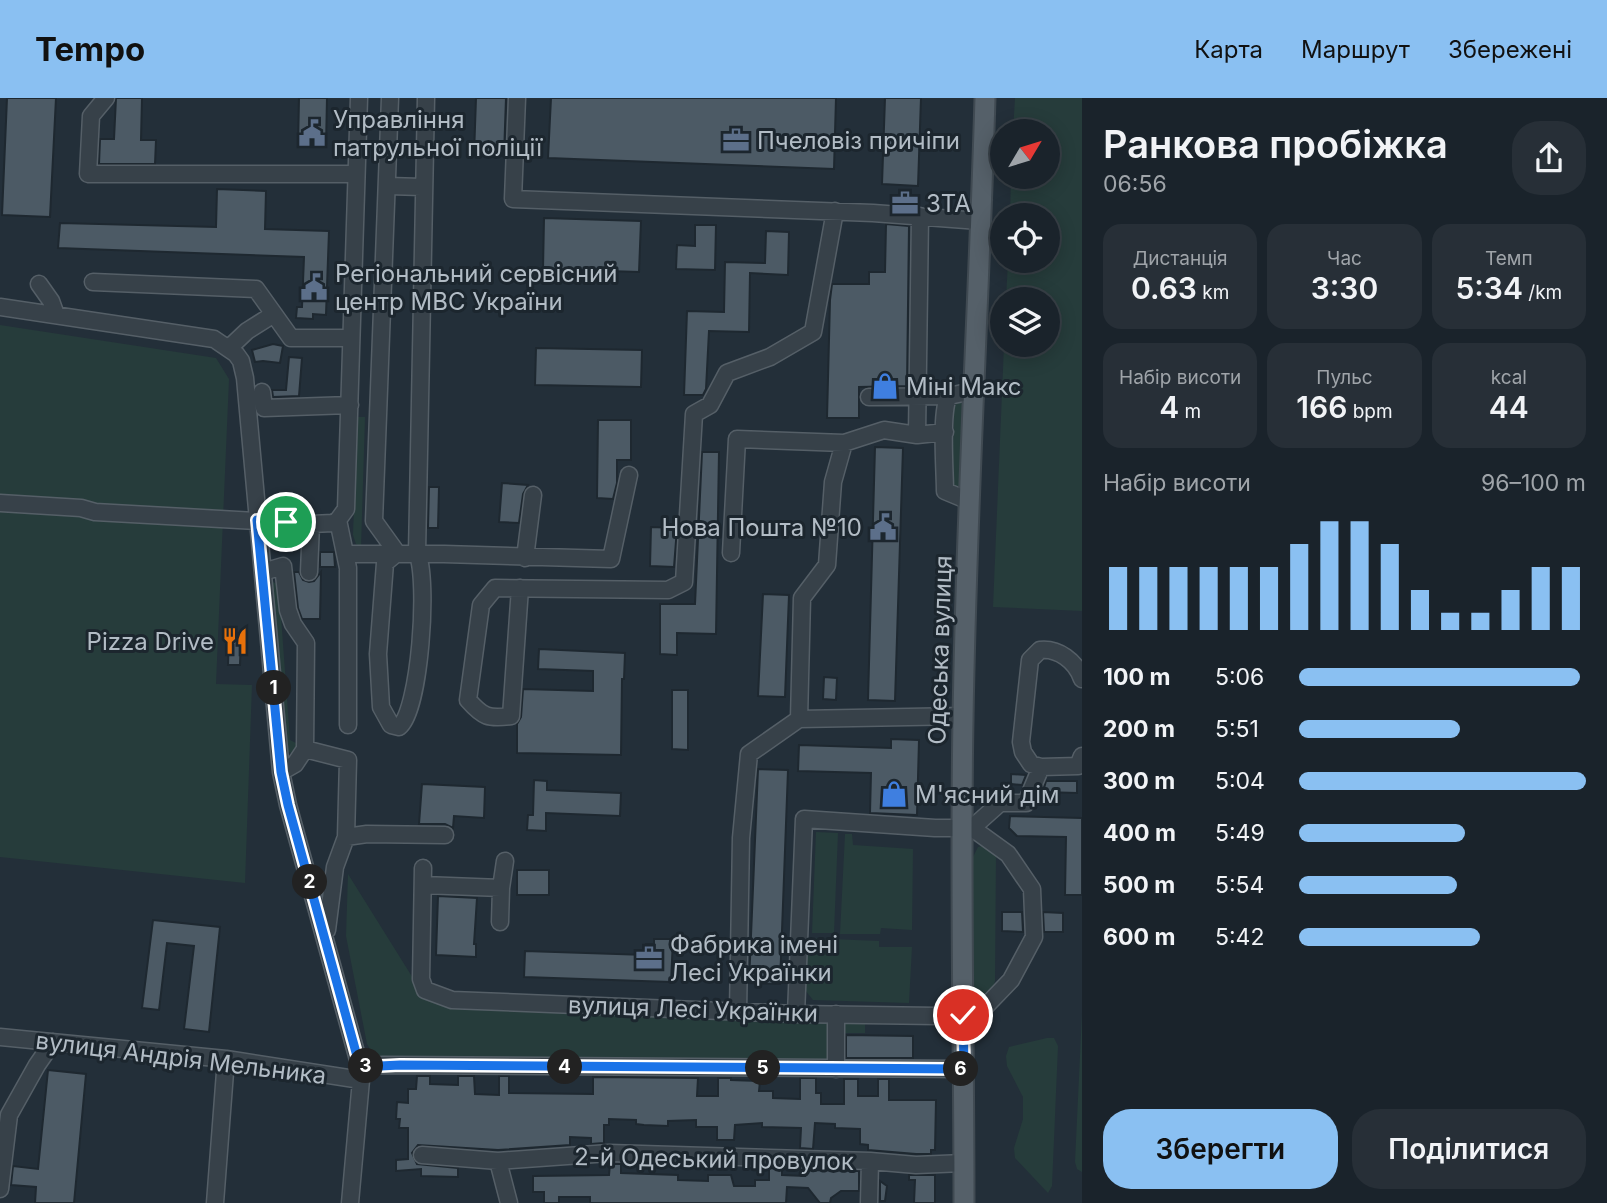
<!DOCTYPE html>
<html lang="uk">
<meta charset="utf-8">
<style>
body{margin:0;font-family:Inter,sans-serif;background:#272f37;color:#f1f3f6;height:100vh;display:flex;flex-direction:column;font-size:26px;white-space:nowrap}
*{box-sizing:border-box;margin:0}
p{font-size:23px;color:#9fa4a9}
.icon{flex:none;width:38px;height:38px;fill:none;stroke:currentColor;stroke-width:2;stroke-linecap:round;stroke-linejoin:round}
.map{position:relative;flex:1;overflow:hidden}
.panel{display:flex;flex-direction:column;background:#1a232b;width:525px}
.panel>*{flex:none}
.needle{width:46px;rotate:52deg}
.controls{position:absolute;left:990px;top:21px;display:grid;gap:14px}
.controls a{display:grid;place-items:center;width:70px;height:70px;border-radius:50%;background:#1a232b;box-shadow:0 4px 18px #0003,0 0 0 2px #384047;font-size:35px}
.pin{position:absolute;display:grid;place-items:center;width:60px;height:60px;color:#fff;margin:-30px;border:4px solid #fff;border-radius:50%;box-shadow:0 2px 7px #0007}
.km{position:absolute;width:35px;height:35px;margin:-18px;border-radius:50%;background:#222;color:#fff;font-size:19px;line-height:35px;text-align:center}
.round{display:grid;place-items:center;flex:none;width:74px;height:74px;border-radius:28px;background:#272f37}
.head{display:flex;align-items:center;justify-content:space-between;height:119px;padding:0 21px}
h1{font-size:38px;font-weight:600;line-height:52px}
.figures{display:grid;grid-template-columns:repeat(3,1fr);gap:10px;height:119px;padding:7px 21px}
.figures div{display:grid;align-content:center;border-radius:18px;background:#272f37;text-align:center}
.figures b{font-size:30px;font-weight:600}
.figures small{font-size:19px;font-weight:400}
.figures p{font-size:19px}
.chart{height:196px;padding:14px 21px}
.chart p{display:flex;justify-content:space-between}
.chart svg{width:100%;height:126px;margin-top:7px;stroke:#8ac0f2;stroke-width:6}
.action{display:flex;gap:14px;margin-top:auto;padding:14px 21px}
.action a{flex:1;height:80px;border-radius:28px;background:#8ac0f2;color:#111;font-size:28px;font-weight:600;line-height:80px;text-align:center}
.action a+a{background:#272f37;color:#f1f3f6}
ul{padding:0 21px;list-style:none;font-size:23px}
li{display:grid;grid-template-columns:112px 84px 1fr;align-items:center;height:52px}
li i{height:18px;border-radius:9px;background:#8ac0f2}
header{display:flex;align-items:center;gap:42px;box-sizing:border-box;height:98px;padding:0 35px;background:#8ac0f2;color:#111}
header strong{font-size:33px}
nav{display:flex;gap:38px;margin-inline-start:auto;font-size:24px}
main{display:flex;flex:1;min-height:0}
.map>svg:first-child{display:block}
</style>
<header>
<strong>Tempo</strong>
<nav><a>Карта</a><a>Маршрут</a><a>Збережені</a></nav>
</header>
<main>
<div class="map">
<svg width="1082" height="1105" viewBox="0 0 1082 1105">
<rect width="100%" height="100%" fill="#232f39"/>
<path fill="#263c3b" d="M1015,0H1082V513L993,509L1004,247H1048V201H1006L1008,163H1048V117H1010L1011,79H1048V33H1013Z
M0,227L216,260L229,281L216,586L252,587L245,785L0,759Z
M961,304L964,308L961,390L959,392L954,389L952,383L954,311L956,306Z
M357,319H365L361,450L356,446L353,437Z
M271,483L277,486L279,491L290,642L302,648L295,657L287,653Z
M816,734L838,735L834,835H812Z
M845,736H852L853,747L913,751L912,832L881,830L880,836H840Z
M985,747L996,756L995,883L993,890L983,896L976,893L972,887L973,759L978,749Z
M348,776L421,893L832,921V967L376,961L367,946L346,838Z
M807,840L879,843V849H912L909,905L813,902L805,892Z
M1082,915V1074L1077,1071L1075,1064Z
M839,921L865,922V935H839Z
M1047,940H1054L1058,948L1052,1088L1048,1095L1015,1060L1014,1050L1023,1021V999L1007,968L1006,958L1009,949Z"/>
<path fill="#4c5a65" stroke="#1e2830" stroke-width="2" d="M7,0H56L50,119L2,117Z
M116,0H142L141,42H156L155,66H99L100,41H114Z
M299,0H327L326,49L298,48Z
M476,0H506L504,58L474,57Z
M551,0H836L834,71L548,60Z
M885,0H921L918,88L882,86Z
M217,91L266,93L265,131L329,133L326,217L313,216V221L296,220L297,209H302L304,159L58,150L60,125L216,129Z
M544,120L641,123L639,174L543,171Z
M886,126L909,128L907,288L859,289V320H827L830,202L832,186H869V174H885Z
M695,127H716L715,172L676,171L677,147L695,148Z
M766,133L789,134L788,177L750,175L749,234L709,233L706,291L703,297H684L687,213L724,214L725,164L765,165Z
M273,246L283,248L280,265L263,263L255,264L252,252Z
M536,250L642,252L641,289L535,287Z
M289,259L302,260L299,298L273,299L272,292H286Z
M598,322H631V362H617V385L613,401L597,400Z
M875,349L903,350L895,603L868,602Z
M702,354H719L716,536L677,535V557L660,556V506H695Z
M502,385L528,387L523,396L519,425L499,424Z
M429,389H439L438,430H428Z
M651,429L677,430L674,469L650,468Z
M320,454H334L335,469H320Z
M294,474H299L303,482L309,484L314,483L321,474L320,521H302L298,510Z
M763,496L789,497L785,599L758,598Z
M229,535H241L240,567H228Z
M539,551L625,555L624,581H622L621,657L517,655V626L521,619L523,591L593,593V573L538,571Z
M824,579L837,580L836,602L823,601Z
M672,592H688V652L672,651Z
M891,641L919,642L917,717L870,715L871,675L798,673L799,647L891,650Z
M758,671L788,672L780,886L749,885Z
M1011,676L1026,677L1022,687L1011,686Z
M534,682L547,683V692L621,695L620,718L546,715V733L527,732L528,717H533Z
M1046,683H1077V695L1043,694Z
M422,686L485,689L484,720L454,718L453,730L445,726H419Z
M1010,718L1082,720V797H1065L1066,739L1017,738L1009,730Z
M517,772H549V797H517Z
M438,798L477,800L474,846H476V859L436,857Z
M1002,814H1022L1023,834L1002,833Z
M1043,814L1063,815V834H1044Z
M153,822L220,829L209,934L184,931L194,848L167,845L159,912L142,910Z
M654,841H673L671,884L524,879L525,853L646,857V846H654Z
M846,937L913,938V960H846Z
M48,972L86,976L74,1105H35L36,1089L11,1087L13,1068L38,1071Z
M417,978H430V986L458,987V978H474L475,996L499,997V978H509V995L593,996V979L698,980L697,998H718V980H731V982L760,983L759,993H773V1000L800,1001V980H816V995H821V1006H844V981H858V998H878V981H889V1002H936L935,1052H931V1056H916L868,1052V1047L860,1046V1031L835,1030V1026L815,1025L813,1051L800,1050L801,1030L762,1029V1025L735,1027L734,1042H717V1029H696V1022L668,1023V1028L644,1027L636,1026V1022L609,1021V1027H604V1045L591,1046V1040L570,1039V1047L498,1052L418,1047L412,1055L417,1066L458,1070V1079L421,1078V1071L396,1073V1062L408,1061V1030H399L400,1021H396L397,1004L408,1005V991H416Z
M610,1066H621V1075L678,1077V1082L708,1083V1077H731L734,1088H755V1082H769V1070L782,1071V1077L805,1078V1072L859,1073V1093H841L831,1100L830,1105H820L808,1090L787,1089L786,1105H590V1099H559V1105H544V1094H533V1078L609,1077Z
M909,1077H935V1105H914L915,1082H909Z
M880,1083L887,1088L885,1103H880Z"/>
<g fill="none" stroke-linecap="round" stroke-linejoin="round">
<defs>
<path id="minor" d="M106,0L91,18L88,76H356
M390,0L374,423L397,455L385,465L378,556L381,609L391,627L399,629C420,613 429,481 417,455L426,0
M517,0L513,101L873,115L979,123
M388,88L422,89
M93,184L256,191L291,240H351
M39,186L51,203L56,217
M0,209L214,241L236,256L241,263L245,280L281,674L288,707L360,969L361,982L350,1105
M229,250L247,233L274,216
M262,294L264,310L350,307
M869,299L949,298
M945,334L917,337L884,332L844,345L833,384L827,467L802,500L799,621L963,618
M917,337L920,118
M969,403L945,393C945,372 940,313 949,298L972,293
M0,405L81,410L95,414L311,426L333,425L338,422
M731,455L737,341L844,345
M347,456H444L611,461L629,377
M525,460L533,397
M263,474L283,468L288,512L293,526L306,545L305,651L295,666L281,674
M309,474L311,426
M520,490L511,618C488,621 483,619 468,602L481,507L495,490L668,492L684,484L694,316L710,307L727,275L770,259L813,234L835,113
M348,627V470L338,422L346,411L359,0
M305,651L348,662L346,739L335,769L327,832
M1041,669L1031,666L1023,654L1021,644L1030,562L1040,552C1058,550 1076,563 1082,581
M972,730L1000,705H1026L1041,669L1078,668L1082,658
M346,739L367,736L445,737
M423,770L421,881L425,892L452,902L796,916L937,918L963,917L984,910L1011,882L1034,839L1032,791L1008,756L972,730H935L804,721L796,916
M423,787L501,790
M500,824L501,790L505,763
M738,914L741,740L749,656L799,621
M0,939L226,961L361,982
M360,969L383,967L964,971
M836,971V916
M422,1057L498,1063L609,1055L870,1063L916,1067L964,1065
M498,1063L509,1105
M0,1091L9,1017L37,967L53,944
M215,1105L226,961
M869,1105L870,1063"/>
<path id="major" d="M964,1105C964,944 960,783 963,622C966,414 979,207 985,0"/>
</defs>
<use href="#minor" stroke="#555f67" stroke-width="19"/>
<use href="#major" stroke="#404a52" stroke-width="23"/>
<use href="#minor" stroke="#374149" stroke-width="16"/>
<use href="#major" stroke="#556069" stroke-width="19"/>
</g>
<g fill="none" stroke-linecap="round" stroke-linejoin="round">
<defs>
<path id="route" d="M286,424L257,422L281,674L288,707L360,969L400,967L964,971L963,917"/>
</defs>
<use href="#route" stroke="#fff" stroke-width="14"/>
<use href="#route" stroke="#1a73e8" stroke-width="9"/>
</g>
<defs>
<symbol id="civic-bare" viewBox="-9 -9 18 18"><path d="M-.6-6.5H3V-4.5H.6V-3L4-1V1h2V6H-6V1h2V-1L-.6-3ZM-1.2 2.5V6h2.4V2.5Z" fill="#5c6f8a" stroke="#1c262e" stroke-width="2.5" paint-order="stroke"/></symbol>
<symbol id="office-bare" viewBox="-9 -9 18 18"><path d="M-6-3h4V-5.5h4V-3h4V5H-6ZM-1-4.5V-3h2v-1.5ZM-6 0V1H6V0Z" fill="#5c6f8a" stroke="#1c262e" stroke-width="2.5" paint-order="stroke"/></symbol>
<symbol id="shop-bare" viewBox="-9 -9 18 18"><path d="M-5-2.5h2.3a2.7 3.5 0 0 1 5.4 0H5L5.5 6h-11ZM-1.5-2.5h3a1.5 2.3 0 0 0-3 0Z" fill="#3f7fe0" stroke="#1c262e" stroke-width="2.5" paint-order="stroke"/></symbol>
<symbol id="restaurant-bare" viewBox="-9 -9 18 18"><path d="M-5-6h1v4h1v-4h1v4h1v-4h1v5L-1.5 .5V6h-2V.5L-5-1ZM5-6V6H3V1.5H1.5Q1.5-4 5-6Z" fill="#e8710a" stroke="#1c262e" stroke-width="2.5" paint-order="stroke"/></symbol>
</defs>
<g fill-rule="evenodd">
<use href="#civic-bare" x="293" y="16" width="38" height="38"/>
<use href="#office-bare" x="717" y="23" width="38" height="38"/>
<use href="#office-bare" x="886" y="86" width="38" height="38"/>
<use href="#civic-bare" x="295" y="170" width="38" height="38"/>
<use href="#shop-bare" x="866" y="269" width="38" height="38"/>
<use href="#civic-bare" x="864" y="410" width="38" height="38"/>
<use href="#restaurant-bare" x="216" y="524" width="38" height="38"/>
<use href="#shop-bare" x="875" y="677" width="38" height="38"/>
<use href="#office-bare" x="630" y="841" width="38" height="38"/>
</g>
<g text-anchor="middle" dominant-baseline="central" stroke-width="6" stroke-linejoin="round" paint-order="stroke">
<g font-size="24" fill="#b2bcc5" stroke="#1c262e" text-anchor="start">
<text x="333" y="21">Управління<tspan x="333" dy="28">патрульної поліції</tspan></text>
<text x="757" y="42">Пчеловіз причіпи</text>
<text x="926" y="105">ЗТА</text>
<text x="335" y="175">Регіональний сервісний<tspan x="335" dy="28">центр МВС України</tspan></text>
<text x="906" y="288">Міні Макс</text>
<text x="862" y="429" text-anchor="end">Нова Пошта №10</text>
<text x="214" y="543" text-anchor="end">Pizza Drive</text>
<text x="915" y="696">М'ясний дім</text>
<text x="670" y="846">Фабрика імені<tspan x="670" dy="28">Лесі Українки</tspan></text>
</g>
<g font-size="24" fill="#b2bcc5" stroke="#1c262e">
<text transform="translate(940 552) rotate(-88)">Одеська вулиця</text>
<text transform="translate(693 911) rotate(2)">вулиця Лесі Українки</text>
<text transform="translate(181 960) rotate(7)">вулиця Андрія Мельника</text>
<text transform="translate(714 1061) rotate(1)">2-й Одеський провулок</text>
</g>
</g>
</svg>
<div class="controls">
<a><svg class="needle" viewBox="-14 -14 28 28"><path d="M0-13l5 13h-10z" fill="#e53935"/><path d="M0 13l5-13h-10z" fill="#9fa4a9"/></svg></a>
<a><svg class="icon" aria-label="locate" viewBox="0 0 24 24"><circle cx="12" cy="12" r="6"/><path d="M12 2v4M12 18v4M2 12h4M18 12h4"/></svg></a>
<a><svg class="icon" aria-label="layers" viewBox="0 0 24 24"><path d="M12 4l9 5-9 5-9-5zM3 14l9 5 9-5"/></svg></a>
</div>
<div class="pin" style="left:286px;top:424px;background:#1e9e55"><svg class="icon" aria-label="arrive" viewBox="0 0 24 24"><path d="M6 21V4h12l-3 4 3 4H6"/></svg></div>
<div class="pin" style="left:963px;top:917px;background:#d93025"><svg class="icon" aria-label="check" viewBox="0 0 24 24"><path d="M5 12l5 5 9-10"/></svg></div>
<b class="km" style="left:274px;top:590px">1</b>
<b class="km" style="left:310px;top:784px">2</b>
<b class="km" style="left:366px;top:968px">3</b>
<b class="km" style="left:565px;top:969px">4</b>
<b class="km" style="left:763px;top:970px">5</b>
<b class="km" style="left:961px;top:971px">6</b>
</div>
<section class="panel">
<div class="head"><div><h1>Ранкова пробіжка</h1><p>06:56</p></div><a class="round"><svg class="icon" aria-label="share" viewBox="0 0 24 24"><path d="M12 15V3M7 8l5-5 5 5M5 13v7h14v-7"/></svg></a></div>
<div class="figures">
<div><p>Дистанція</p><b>0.63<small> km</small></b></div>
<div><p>Час</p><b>3:30</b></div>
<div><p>Темп</p><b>5:34<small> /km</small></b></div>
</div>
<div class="figures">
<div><p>Набір висоти</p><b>4<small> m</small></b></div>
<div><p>Пульс</p><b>166<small> bpm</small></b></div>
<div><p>kcal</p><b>44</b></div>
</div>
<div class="chart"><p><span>Набір висоти</span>96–100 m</p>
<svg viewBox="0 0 160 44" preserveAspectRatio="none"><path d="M5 44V22M15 44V22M25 44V22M35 44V22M45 44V22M55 44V22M65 44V14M75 44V6M85 44V6M95 44V14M105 44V30M115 44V38M125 44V38M135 44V30M145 44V22M155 44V22"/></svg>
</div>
<ul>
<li><b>100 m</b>5:06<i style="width:98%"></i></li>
<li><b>200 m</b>5:51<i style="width:56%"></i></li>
<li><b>300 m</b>5:04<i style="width:100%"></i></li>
<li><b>400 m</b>5:49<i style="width:58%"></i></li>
<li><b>500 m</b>5:54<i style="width:55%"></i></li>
<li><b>600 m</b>5:42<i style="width:63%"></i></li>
</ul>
<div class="action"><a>Зберегти</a><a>Поділитися</a></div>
</section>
</main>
